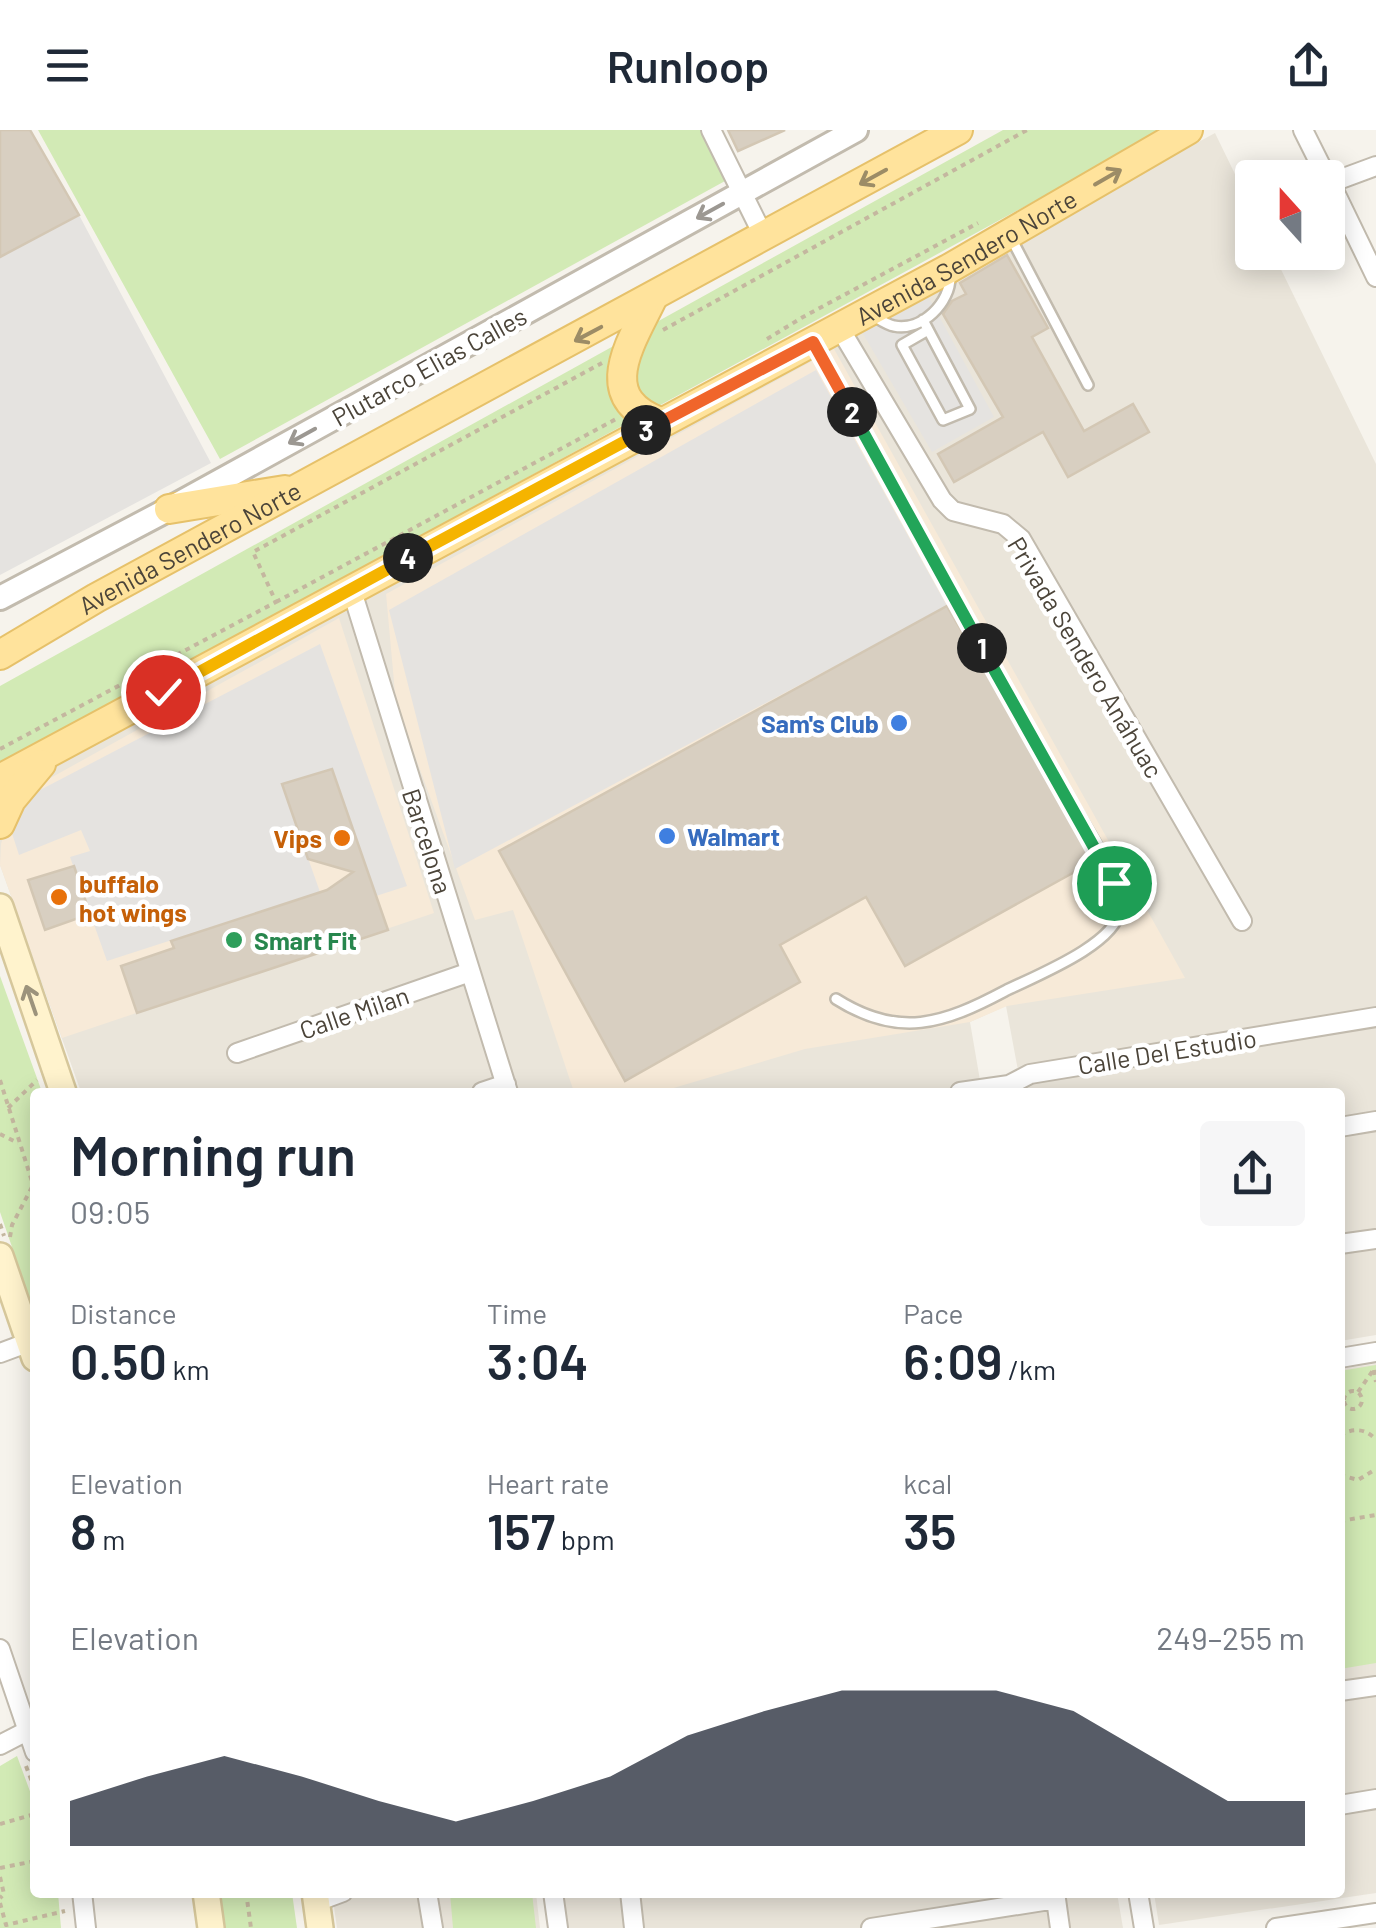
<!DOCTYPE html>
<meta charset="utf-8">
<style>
body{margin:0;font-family:Barlow,sans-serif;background:#f6f6f7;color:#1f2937;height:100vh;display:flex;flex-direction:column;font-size:38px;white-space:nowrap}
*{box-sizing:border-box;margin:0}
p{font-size:32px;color:#747a83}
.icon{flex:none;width:55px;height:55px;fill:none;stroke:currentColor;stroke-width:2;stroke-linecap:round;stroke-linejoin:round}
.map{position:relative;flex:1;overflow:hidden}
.sheet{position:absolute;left:30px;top:958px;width:1315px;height:810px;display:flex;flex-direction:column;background:#fff;border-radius:10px;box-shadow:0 5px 25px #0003}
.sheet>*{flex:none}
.needle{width:65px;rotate:339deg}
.controls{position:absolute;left:1235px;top:30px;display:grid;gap:20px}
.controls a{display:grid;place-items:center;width:110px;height:110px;border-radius:10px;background:#fff;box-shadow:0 5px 25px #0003;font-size:50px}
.pin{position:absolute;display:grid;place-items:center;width:85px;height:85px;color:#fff;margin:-42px;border:5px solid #fff;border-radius:50%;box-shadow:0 2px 10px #0007}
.km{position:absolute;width:50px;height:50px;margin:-25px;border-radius:50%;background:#222;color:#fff;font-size:28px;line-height:50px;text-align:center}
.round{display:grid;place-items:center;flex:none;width:105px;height:105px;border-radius:10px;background:#f6f6f7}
.overview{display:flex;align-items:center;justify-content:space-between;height:170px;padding:0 40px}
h1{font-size:55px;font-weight:600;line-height:75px}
.metrics{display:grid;grid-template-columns:repeat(3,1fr);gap:15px;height:170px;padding:10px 40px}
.metrics div{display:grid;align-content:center}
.metrics b{font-size:50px;font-weight:600}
.metrics small{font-size:28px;font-weight:400}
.metrics p{font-size:28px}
.chart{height:280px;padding:20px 40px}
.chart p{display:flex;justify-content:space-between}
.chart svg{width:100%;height:180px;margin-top:10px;fill:#111827;opacity:.7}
header{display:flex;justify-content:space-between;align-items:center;height:130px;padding:0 40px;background:#fff;font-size:45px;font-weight:600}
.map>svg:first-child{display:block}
</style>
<header><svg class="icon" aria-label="menu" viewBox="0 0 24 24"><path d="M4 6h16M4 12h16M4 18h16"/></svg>Runloop<svg class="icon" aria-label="share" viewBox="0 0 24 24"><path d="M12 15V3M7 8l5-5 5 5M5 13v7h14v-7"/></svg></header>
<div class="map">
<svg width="1376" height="1798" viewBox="0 0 1376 1798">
<rect width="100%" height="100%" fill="#f6f3ec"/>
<path fill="#eae5da" d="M1215,3L1252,79V122L1273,123L1376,334V1205L1340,1211V962H1022L1006,876L970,892L982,962H81L0,735V666Z
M1376,1234V1763L1159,1795L1154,1763L1340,1762V1239Z
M332,1763H536L540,1798H337Z
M564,1763H1117L1123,1798H568Z"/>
<path fill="#f7ead8" d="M834,219L1185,848L1007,876L970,892L805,919L660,962H574L513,780L475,790L396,574L386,464Z
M339,488L434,783L62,908L0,735L1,714L10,684L27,661Z"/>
<path fill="#d2eab5" d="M38,0H700L725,51L220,329Z
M1003,0H1165L0,635V556Z
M0,846L42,962H35V1184L0,1082Z
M1376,1235V1533L1340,1539V1241Z
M17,1626L35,1675V1762L58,1763L61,1798H0V1636Z
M218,1763H292L297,1798H223Z
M450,1763H532L536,1798H453Z"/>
<path fill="#e5e3e0" d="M79,85L211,333L0,445V127Z
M928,166L994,287L932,322L862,202Z
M816,240L947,476L455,739L389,480Z
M320,514L407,756L376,766L331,639L282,655L320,762L107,831L70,727L90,721L81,700L19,725L8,691L19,671Z"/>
<path fill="#d8cfc1" stroke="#d3c7b4" stroke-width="2.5" d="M0,0H30L79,85L0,127Z
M728,0H785L738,21Z
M1007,125L1048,198L1032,207L1084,301L1133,274L1149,302L1068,347L1043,302L954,352L938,324L1003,287L943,184L952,171L966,164L960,153Z
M947,476L1096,730L905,836L866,767L780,815L800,852L625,951L499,721Z
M332,639L388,800L137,883L121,836L174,818L171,811L327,760L353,742L308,729L282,654Z
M74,736L90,784L45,800L28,750Z"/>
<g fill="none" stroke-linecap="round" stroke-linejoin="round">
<defs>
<path id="service" d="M1010,106L1088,255
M872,185C879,189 887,195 894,196C922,202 951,172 950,146
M923,190L970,279L943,290L902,215L928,200
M814,214C897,365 980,515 1066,664C1081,690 1124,751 1120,780C1115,815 1035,846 1005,861C943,894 899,909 836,869"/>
<path id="minor" d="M711,0L764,107
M1303,0L1327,48
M1328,48L1376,147
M1330,53L1376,36
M839,197L942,370L953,381L1003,394L1021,409L1242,791
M351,458L508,962
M237,923L470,842
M482,962L506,954
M960,962L1009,955L1030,944L1376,887
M1340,997L1376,991
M1340,1114L1376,1109
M0,1223L35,1210
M1340,1228L1376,1222
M0,1519L35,1622
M1340,1561L1376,1556
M0,1615L27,1601
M1340,1675L1376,1669
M82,1762L86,1798
M427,1762L433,1798
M553,1762L558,1798
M630,1762L634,1798
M1055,1762L1060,1798
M1138,1762L1144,1798
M316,1772L343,1762
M871,1798L1056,1769
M1276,1798L1376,1783"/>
<path id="tertiary" d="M0,468L169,379L856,0"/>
<path id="secondary" d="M0,777L63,962
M0,1126L35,1228
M206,1762L211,1798
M315,1762L320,1798"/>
<g id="primary">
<path d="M652,169C631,213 593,267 660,292"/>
<path d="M169,379L285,360"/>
<path id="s1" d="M0,525L96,468L958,0"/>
<path id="s2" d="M0,649L950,138L1188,0"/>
<path d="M0,694L11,670L41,634"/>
</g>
</defs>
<use href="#service" stroke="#c2bbae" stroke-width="14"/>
<use href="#minor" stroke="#c2bbae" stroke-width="22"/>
<use href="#tertiary" stroke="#c2bbae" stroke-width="28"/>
<use href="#secondary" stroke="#d6c79b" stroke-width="30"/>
<use href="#primary" stroke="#e6c16a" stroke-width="32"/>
<path stroke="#c4b79f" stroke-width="4" stroke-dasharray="5 5" stroke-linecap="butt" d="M663,200L1027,0
M767,209L803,187L978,93
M276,472L618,288
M0,619L276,472L253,422L602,233
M0,950L35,1061
M8,978L37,950
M0,1004L18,1013
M0,1094L4,1106
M10,1107L12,1095L32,1057
M1374,1240L1376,1252
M1344 1270a9 9 0 1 1 18 0a9 9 0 1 1-18 0Z
M1358,1262L1374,1239
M1340,1305C1353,1298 1366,1298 1376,1310
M1340,1345L1358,1350L1376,1339
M1340,1391L1376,1385
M26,1636L35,1660
M0,1694L35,1684
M0,1738L35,1731
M0,1747L4,1764L0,1768
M246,1762L251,1798
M0,1773L6,1795L65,1781"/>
<use href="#service" stroke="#fff" stroke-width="9"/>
<use href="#minor" stroke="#fff" stroke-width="18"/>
<use href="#tertiary" stroke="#fff" stroke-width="22"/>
<use href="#secondary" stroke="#fff3cd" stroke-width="25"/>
<use href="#primary" stroke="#ffe39c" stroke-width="28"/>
</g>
<defs><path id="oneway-shaft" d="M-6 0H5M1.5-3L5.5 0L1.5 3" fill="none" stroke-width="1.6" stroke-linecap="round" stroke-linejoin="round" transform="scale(2.5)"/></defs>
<g stroke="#9c8c66">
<use href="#oneway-shaft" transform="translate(873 47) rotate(151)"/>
<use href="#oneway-shaft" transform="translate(1108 47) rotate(-30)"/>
<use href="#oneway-shaft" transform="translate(588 204) rotate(152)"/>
</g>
<g stroke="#9c9892">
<use href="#oneway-shaft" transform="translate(710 81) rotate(151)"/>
<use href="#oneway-shaft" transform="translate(302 306) rotate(151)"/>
</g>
<use stroke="#9c937c" href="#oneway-shaft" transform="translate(31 870) rotate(-109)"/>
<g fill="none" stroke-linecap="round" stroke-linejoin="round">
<defs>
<path id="split-1" d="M982,518L1114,753"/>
<path id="split-2" d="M852,282L982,518"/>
<path id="split-3" d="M646,300L813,212L852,282"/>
<path id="split-4" d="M408,428L646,300"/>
<path id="split-5" d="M163,562L408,428"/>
</defs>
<use href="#split-1" stroke="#fff" stroke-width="20"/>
<use href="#split-2" stroke="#fff" stroke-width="20"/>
<use href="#split-3" stroke="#fff" stroke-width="20"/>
<use href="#split-4" stroke="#fff" stroke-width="20"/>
<use href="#split-5" stroke="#fff" stroke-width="20"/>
<use href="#split-1" stroke="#22a559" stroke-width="12"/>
<use href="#split-2" stroke="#22a559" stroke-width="12"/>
<use href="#split-3" stroke="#f0652b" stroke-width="12"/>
<use href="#split-4" stroke="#f5b400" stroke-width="12"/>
<use href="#split-5" stroke="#f5b400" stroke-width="12"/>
</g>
<g fill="#3f7fe0" stroke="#fff" stroke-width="4">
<circle cx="899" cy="593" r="10"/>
<circle cx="667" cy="706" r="10"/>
</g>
<g fill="#e8710a" stroke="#fff" stroke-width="4">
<circle cx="342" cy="708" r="10"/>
<circle cx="59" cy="767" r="10"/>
</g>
<circle fill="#2e9e5b" stroke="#fff" stroke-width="4" cx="234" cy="810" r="10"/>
<g text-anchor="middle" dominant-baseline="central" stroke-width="9" stroke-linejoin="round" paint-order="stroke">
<g font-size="25" fill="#4b4439" stroke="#fff">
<text stroke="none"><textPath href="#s2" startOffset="1098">Avenida Sendero Norte</textPath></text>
<text transform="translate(429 236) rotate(-29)">Plutarco Elias Calles</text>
<text stroke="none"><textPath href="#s1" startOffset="218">Avenida Sendero Norte</textPath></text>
<text transform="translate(1086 527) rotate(59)">Privada Sendero Anáhuac</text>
<text transform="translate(428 711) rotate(72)">Barcelona</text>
<text transform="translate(354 882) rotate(-19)">Calle Milan</text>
<text transform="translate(1167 921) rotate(-9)">Calle Del Estudio</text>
</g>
<g font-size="25" font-weight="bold" fill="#366cbe" stroke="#fff" text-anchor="end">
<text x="879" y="593">Sam's Club</text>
<text x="687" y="706" text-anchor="start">Walmart</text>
</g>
<g font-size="25" font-weight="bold" fill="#c56008" stroke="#fff" text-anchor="end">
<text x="322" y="708">Vips</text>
<text x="79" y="753" text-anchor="start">buffalo<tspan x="79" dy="29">hot wings</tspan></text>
</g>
<g font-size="25" font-weight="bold" fill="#27864d" stroke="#fff" text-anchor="start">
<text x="254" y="810">Smart Fit</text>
</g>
</g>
</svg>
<div class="controls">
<a><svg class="needle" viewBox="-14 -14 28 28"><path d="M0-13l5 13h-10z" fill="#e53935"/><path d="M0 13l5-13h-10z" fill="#747a83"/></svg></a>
</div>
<div class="pin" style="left:1114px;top:753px;background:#1e9e55"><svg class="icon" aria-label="arrive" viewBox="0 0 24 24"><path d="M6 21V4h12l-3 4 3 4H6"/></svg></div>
<div class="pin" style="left:163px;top:562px;background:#d93025"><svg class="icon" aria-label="check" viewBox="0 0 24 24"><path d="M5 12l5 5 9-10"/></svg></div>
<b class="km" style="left:982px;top:518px">1</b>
<b class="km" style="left:852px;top:282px">2</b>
<b class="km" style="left:646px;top:300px">3</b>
<b class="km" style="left:408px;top:428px">4</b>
<section class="sheet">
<div class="overview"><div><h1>Morning run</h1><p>09:05</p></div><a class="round"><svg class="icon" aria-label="share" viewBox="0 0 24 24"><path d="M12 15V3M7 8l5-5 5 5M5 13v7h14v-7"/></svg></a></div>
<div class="metrics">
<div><p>Distance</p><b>0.50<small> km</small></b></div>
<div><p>Time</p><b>3:04</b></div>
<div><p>Pace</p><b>6:09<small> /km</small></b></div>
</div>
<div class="metrics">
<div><p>Elevation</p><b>8<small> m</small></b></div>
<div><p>Heart rate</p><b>157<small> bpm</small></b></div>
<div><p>kcal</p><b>35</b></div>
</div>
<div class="chart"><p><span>Elevation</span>249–255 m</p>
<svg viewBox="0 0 160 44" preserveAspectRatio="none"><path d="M0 44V33L10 27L20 22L30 27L40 33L50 38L60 33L70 27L80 17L90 11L100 6L110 6L120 6L130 11L140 22L150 33L160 33V44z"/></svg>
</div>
</section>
</div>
